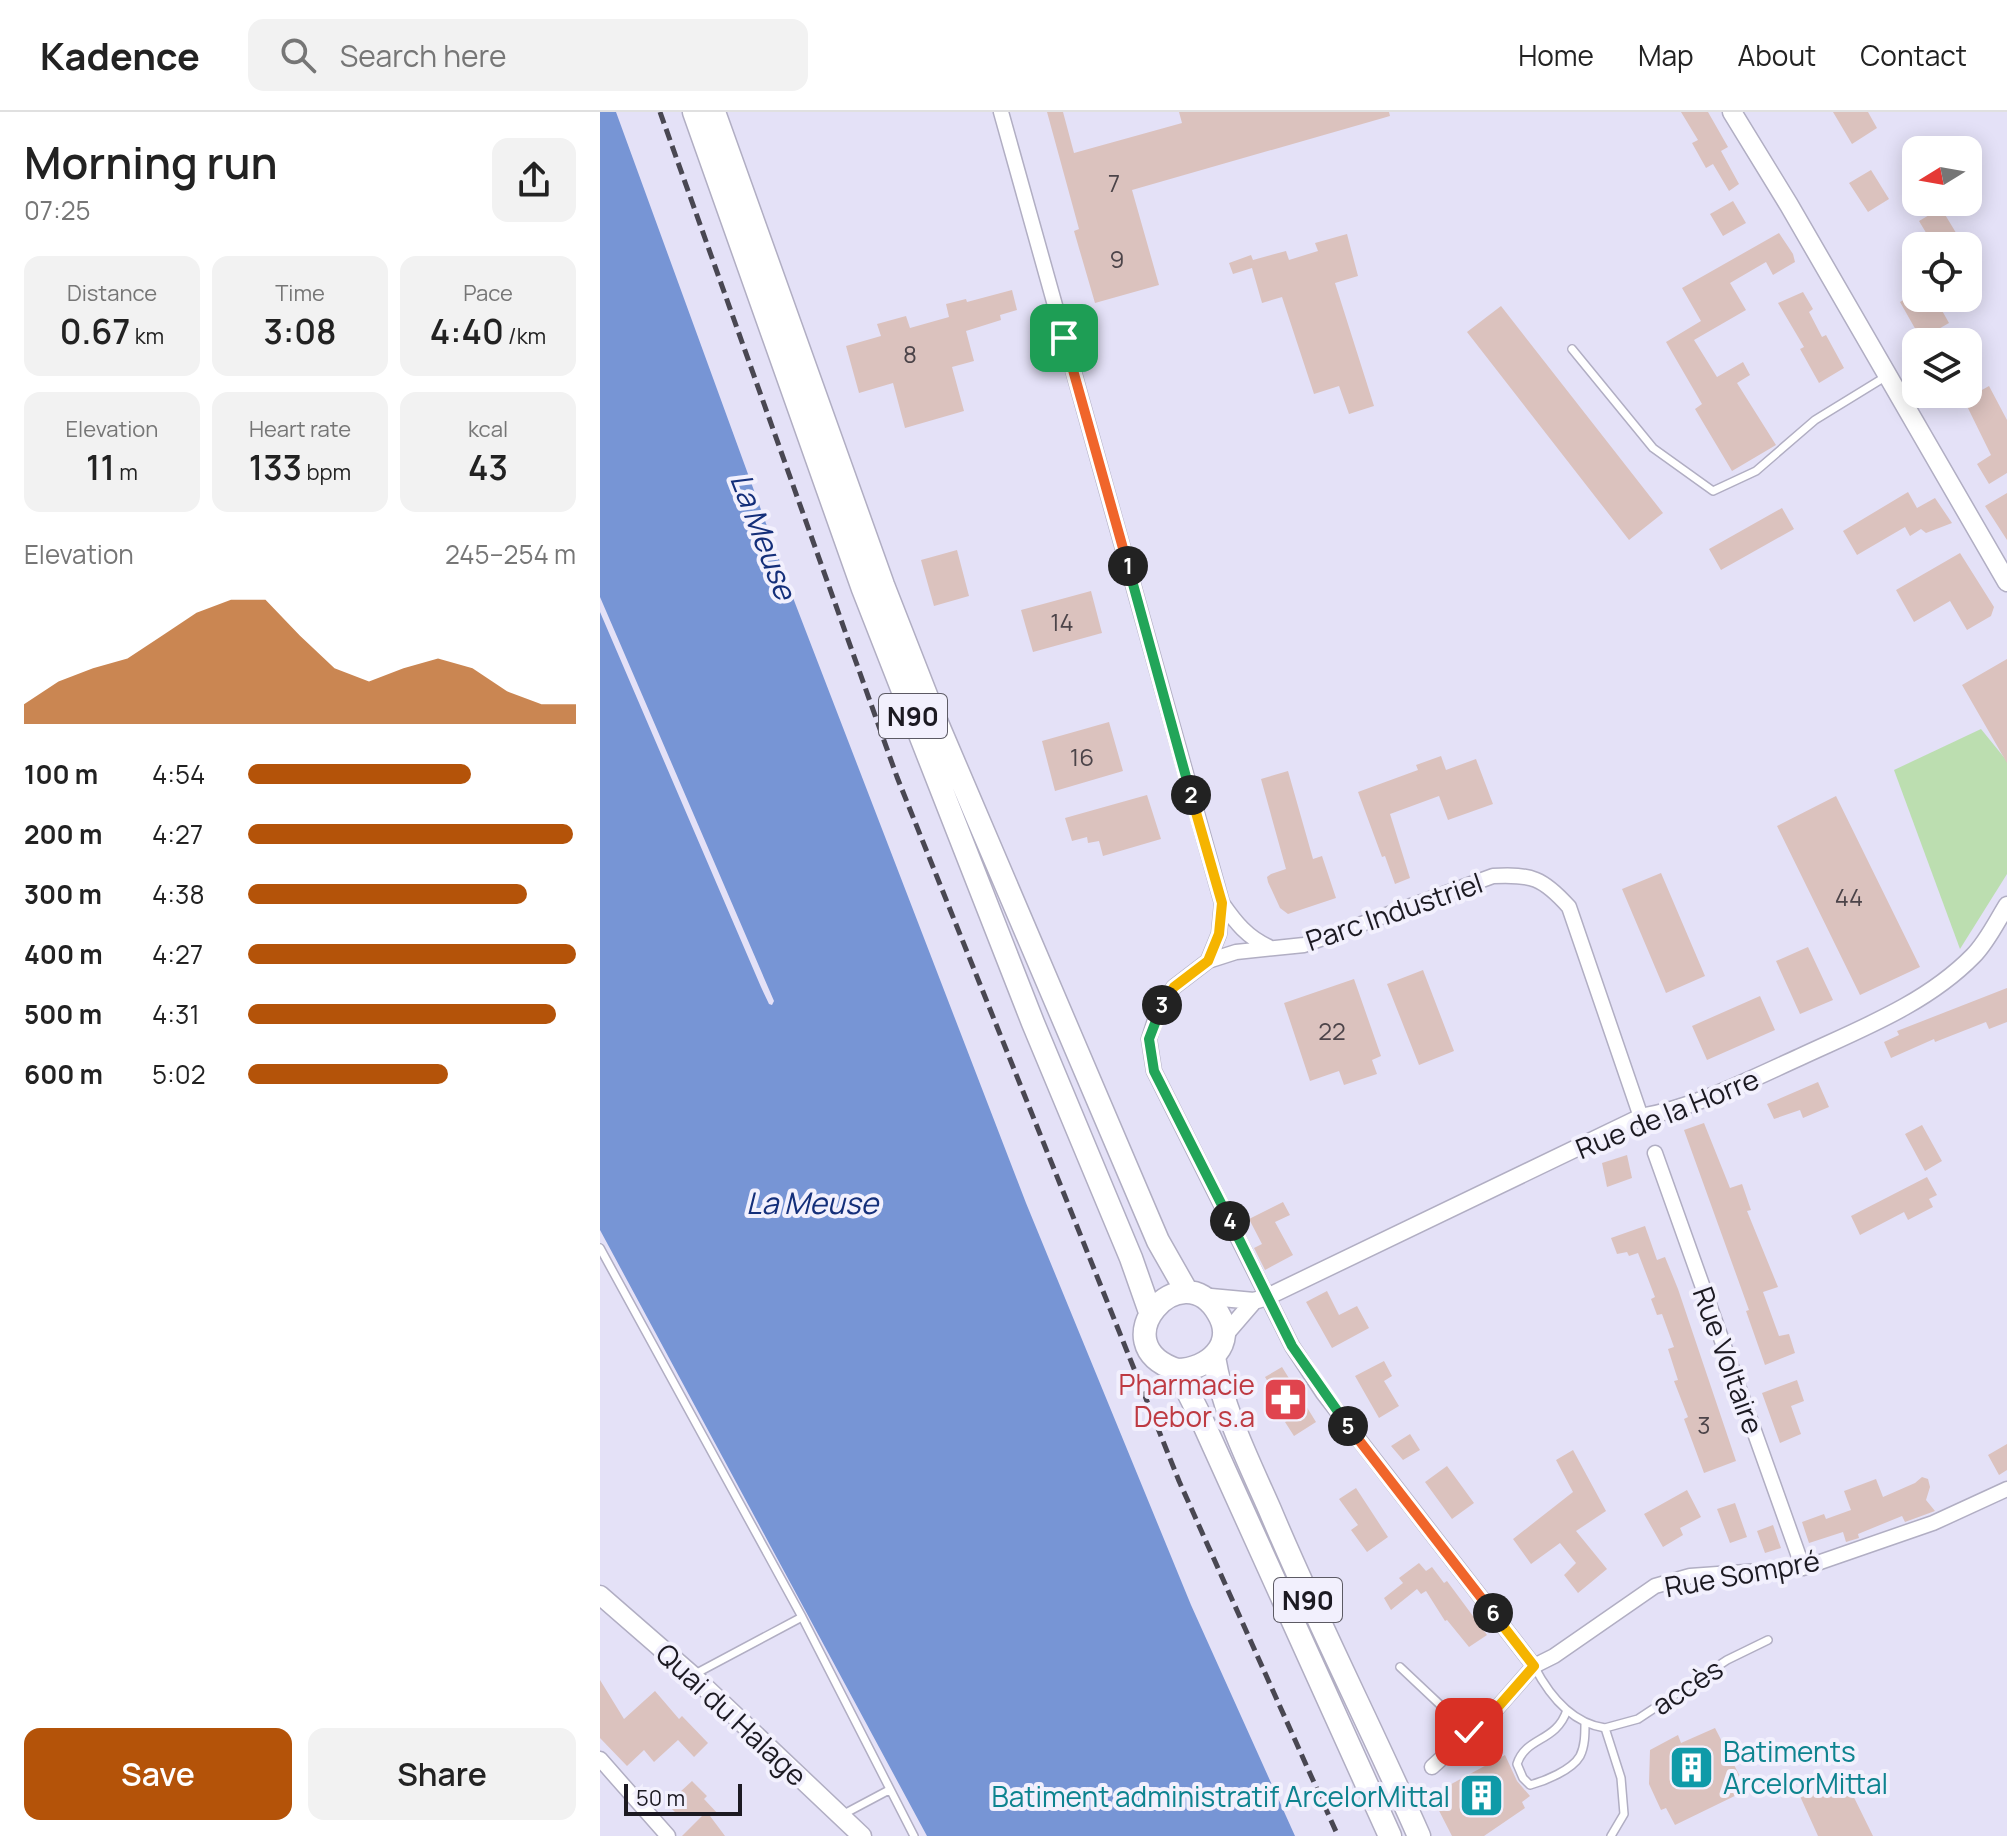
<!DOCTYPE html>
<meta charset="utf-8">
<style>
body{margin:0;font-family:Manrope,sans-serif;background:#f2f2f2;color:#222;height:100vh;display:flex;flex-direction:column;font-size:30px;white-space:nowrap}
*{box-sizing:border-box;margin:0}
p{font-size:26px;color:#767676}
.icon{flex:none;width:44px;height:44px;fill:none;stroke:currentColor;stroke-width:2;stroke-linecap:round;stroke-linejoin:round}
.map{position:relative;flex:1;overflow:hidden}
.side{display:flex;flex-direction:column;background:#fff;width:600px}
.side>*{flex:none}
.needle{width:52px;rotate:259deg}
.buttons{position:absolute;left:1302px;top:24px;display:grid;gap:16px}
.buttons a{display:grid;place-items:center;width:80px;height:80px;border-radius:16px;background:#fff;box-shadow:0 4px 20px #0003;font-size:40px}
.scale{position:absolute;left:24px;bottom:20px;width:118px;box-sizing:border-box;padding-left:8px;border:4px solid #1c1a22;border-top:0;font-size:22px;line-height:28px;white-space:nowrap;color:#1c1a22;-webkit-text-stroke:6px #f2f0fd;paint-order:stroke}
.pin{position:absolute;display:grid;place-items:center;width:68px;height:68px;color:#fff;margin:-34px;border-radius:16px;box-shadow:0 4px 12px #0006}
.km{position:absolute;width:40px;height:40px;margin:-20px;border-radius:50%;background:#222;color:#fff;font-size:22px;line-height:40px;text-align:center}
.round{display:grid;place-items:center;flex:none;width:84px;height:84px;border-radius:16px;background:#f2f2f2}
.overview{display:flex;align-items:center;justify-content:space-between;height:136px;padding:0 24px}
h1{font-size:44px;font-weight:600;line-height:60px}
.stats{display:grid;grid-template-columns:repeat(3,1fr);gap:12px;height:136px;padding:8px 24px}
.stats div{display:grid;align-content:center;border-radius:16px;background:#f2f2f2;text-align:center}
.stats b{font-size:34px;font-weight:600}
.stats small{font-size:22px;font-weight:400}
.stats p{font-size:22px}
.chart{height:224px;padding:16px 24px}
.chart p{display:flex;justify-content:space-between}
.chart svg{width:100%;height:144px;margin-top:8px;fill:#b45309;opacity:.7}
.button{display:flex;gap:16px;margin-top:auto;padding:16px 24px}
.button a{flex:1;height:92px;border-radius:16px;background:#b45309;color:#fff;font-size:32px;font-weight:600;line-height:92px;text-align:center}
.button a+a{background:#f2f2f2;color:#222}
ul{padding:0 24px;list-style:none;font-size:26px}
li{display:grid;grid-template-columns:128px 96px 1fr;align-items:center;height:60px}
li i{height:20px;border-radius:10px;background:#b45309}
header{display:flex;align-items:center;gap:48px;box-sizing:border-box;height:112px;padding:0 40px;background:#fff;border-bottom:2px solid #e0e0e0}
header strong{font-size:38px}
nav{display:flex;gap:44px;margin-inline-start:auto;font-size:28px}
.search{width:560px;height:72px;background:#f2f2f2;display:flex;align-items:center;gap:20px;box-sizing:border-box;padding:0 28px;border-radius:16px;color:#767676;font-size:30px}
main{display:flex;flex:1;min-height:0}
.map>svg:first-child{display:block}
</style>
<header>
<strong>Kadence</strong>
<div class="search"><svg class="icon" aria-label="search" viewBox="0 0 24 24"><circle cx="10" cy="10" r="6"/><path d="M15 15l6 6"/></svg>Search here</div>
<nav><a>Home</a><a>Map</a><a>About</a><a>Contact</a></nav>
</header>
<main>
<section class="side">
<div class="overview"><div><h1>Morning run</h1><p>07:25</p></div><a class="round"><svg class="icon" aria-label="share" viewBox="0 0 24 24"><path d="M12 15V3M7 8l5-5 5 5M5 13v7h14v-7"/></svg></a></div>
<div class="stats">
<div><p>Distance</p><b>0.67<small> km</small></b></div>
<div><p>Time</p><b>3:08</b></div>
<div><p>Pace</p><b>4:40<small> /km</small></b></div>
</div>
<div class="stats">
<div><p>Elevation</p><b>11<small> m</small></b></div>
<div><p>Heart rate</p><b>133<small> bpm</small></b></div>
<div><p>kcal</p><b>43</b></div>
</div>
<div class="chart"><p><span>Elevation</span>245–254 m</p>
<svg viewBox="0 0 160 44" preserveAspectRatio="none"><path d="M0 44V38L10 31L20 27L30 24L40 17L50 10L60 6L70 6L80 17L90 27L100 31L110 27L120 24L130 27L140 34L150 38L160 38V44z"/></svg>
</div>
<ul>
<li><b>100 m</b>4:54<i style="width:68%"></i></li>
<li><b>200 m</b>4:27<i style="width:99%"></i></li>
<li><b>300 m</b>4:38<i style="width:85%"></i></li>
<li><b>400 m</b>4:27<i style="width:100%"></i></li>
<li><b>500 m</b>4:31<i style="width:94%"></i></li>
<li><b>600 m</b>5:02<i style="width:61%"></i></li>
</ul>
<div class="button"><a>Save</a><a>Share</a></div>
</section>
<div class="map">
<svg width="1407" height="1724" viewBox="0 0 1407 1724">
<rect width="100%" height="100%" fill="#e4e1f7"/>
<path fill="#bcdeb0" d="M1381,617L1407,649V762L1360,837L1294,658Z"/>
<path fill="#7795d5" d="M0,0H16L195,491L426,1091L591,1493L695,1724H327L0,1118V500L161,875L169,892L172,893L174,889L0,485Z"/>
<path fill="#dbc2be" d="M447,0H463L474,41L582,11L579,0H789L790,4L532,78L559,173L495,191L474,119L479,117Z
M1081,0H1108L1128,35L1121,39L1139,72L1129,79L1113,52L1106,56L1092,31L1098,28Z
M1233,0H1268L1277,16L1252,32Z
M1271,58L1289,87L1268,100L1249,71Z
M1133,89L1146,111L1123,124L1110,102Z
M1341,96L1364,134H1334L1319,109Z
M1179,121L1193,142L1195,150L1173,163L1166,150L1130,171L1146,198L1094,228L1117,265L1143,250L1150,263L1137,271L1176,333L1132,359L1095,297L1102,292L1066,230L1101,209L1082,176Z
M747,122L758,164L735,171L774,294L749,302L739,274L714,282L682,185L662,191L652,156L633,162L629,151L651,143L653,148L686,139L689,148L718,139L715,131Z
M412,178L417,198L400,203L401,208L366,219L374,249L352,255L364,299L305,316L293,271L259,281L246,234L281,224L277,212L306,204L310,216L349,205L346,192L366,187L367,190Z
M1203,180L1213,197L1209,200L1222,225L1226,223L1244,256L1219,271L1200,237L1204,235L1178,191Z
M1316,181V186H1335L1349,211L1321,227L1300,190Z
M901,194L1063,401L1029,428L867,220Z
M1389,274L1407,308V361L1389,372L1377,352L1391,343L1364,288Z
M1308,380L1317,396L1335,386L1352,411L1326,421L1321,417L1310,424L1305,415L1257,443L1243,419Z
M1407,381V428L1385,394Z
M1182,396L1194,417L1121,458L1109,437Z
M357,438L369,484L334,494L321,448Z
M1360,441L1394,495L1391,504L1367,518L1350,489L1314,510L1296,478Z
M491,479L502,521L433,540L421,498Z
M1407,547V651L1362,573Z
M509,610L523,659L455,679L442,629Z
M841,644L846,658L876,647L893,692L848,708L839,684L790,702L810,766L795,772L785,744L782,745L758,680L818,658L816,653Z
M688,659L713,747L722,744L736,786L688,802L680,796L668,770L667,765L671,762L686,757L661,667Z
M547,683L561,727L503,744L499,729L488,731L487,725L472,729L465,706Z
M1236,684L1320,855L1260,883L1177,714Z
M1061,761L1105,864L1066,881L1022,777Z
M1208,835L1233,888L1200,902L1176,849Z
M823,858L854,939L819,953L787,872Z
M754,867L781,944L772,948L777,962L744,973L739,959L710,969L684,891Z
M1407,876V910L1389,917L1386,910L1335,930L1334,927L1291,946L1284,930L1299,923L1297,919Z
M1160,884L1175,918L1107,948L1092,914Z
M1218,970L1229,995L1203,1006L1200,998L1174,1007L1167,992Z
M1104,1011L1130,1076L1142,1072L1151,1098L1147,1099L1178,1175L1163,1180L1179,1224L1189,1222L1195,1241L1165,1253L1146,1199L1149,1198L1084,1018Z
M1322,1013L1342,1049L1325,1059L1305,1022Z
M1027,1043L1032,1066L1007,1075L1002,1051Z
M1327,1065L1337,1083L1329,1087L1333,1095L1308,1108L1304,1100L1260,1123L1251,1104Z
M683,1090L690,1103L675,1110L693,1143L665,1158L654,1136L662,1132L649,1107Z
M1045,1114L1057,1148L1065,1145L1078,1177L1136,1349L1104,1361L1084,1307L1088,1305L1074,1269L1078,1268L1068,1237L1074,1235L1062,1202L1057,1203L1051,1187L1055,1185L1038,1141L1029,1144L1027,1140L1017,1142L1011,1126Z
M727,1179L739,1203L757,1194L769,1216L732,1236L706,1190Z
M784,1249L792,1264L784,1269L799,1294L779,1306L755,1264Z
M682,1255L716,1310L694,1324L685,1310L690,1307L665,1265Z
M1197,1268L1204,1289L1191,1294L1201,1322L1180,1331L1162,1281Z
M810,1322L820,1338L803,1348L791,1334Z
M1407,1332V1358L1399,1363L1388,1343Z
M973,1338L1006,1399L976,1419L1007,1457L978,1481L964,1463L976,1451L960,1431L931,1452L913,1427L973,1380L956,1348Z
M847,1354L874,1391L852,1407L825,1370Z
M1322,1365L1328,1367L1330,1375L1326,1388L1335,1399L1305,1410L1302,1404L1258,1422L1259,1426L1246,1430L1243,1420L1209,1431L1202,1410L1224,1402L1226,1407L1251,1398L1244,1379L1276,1367L1283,1385L1315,1371Z
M756,1376L788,1425L767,1440L751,1418L758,1413L739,1387Z
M1087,1378L1101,1405L1080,1416L1083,1423L1063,1435L1044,1402Z
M1135,1391L1147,1425L1130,1431L1117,1397Z
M1173,1413L1181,1436L1165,1441L1157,1419Z
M819,1451L826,1459L832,1455L844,1471L847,1469L887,1523L869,1535L847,1508L845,1509L826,1479L821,1482L817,1477L791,1498L784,1486L803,1471L799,1466Z
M0,1568L24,1607L55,1579L79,1607L82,1604L108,1631L94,1645L78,1628L54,1650L44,1638L27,1654L0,1626Z
M1115,1616L1147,1678L1075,1713L1066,1696L1061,1698L1049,1672L1050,1638L1078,1623L1081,1631Z
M905,1643L917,1669L930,1684L922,1690L925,1696L884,1724H852L831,1683Z
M1242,1661L1273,1724H1218L1199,1682Z
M92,1669L107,1684L104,1687L120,1704H110L125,1724H82L102,1704L77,1702L67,1692Z"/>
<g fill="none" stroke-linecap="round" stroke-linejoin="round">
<defs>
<path id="service" d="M972,237L1053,336L1113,379L1156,359L1215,308L1285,265
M0,1136L202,1505L95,1562
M202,1505L314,1724
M934,1554C949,1583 971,1611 1005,1616L1021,1666L1024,1702L1011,1724
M800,1555L869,1620
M967,1598C956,1631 926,1624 917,1652L923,1666L930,1673C945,1669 972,1658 980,1644C985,1634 985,1622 985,1611
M1005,1616L1038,1607L1127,1548L1168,1528
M242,1703L289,1678"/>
<path id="minor" d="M401,0L622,791C636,811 647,825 669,835
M608,849L619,822L622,791
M1055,1041L1203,1456
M934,1554L723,1281L692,1234L554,959L549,927L558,899L574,875L608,849L636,840L704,833L893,764C932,762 943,766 969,795L1041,1005
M0,1647L68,1724
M832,1655L898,1595L934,1554L954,1544L1055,1474L1090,1464L1203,1456L1333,1411L1407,1377"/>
<path id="tertiary" d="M600,1184L654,1189L667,1185L1041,1005C1097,995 1149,968 1200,945C1260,917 1326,892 1373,844C1387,830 1397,809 1407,793
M623,1225L654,1189"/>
<path id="secondary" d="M1132,0L1189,93L1407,470
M0,1483L93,1564L262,1724"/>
<path id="trunk" d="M94,0L263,477L433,911L531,1146L550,1200
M114,0L283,473L337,611L558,1129L587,1180
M614,1245C623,1299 648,1348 670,1398C716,1508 771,1615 819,1724
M577,1258C608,1258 637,1232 618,1201C582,1139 499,1232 577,1258L601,1306L790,1724"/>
</defs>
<use href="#service" stroke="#b1aec3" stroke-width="10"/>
<use href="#minor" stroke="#b1aec3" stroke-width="17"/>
<use href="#tertiary" stroke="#b1aec3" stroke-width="19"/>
<use href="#secondary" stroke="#b1aec3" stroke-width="21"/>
<use href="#trunk" stroke="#b1aec3" stroke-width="25"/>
<use href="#service" stroke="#fff" stroke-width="7"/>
<use href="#minor" stroke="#fff" stroke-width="14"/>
<use href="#tertiary" stroke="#fff" stroke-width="16"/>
<use href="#secondary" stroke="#fff" stroke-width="18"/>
<use href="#trunk" stroke="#fff" stroke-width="22"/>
<path stroke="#494752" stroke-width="5" stroke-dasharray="12 6" stroke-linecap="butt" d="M60,0L297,665L579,1369L738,1724"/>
</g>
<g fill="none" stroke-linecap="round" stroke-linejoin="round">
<defs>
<path id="split-1" d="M464,226L528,454"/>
<path id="split-2" d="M528,454L591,683"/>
<path id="split-3" d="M562,893L574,875L608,849L619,822L622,791L591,683"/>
<path id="split-4" d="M562,893L549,927L554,959L630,1109"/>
<path id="split-5" d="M630,1109L692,1234L748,1314"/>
<path id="split-6" d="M748,1314L893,1501"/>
<path id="split-7" d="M869,1620L898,1595L934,1554L893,1501"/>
</defs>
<use href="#split-1" stroke="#fff" stroke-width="16"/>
<use href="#split-2" stroke="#fff" stroke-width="16"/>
<use href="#split-3" stroke="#fff" stroke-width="16"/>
<use href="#split-4" stroke="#fff" stroke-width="16"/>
<use href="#split-5" stroke="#fff" stroke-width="16"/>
<use href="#split-6" stroke="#fff" stroke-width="16"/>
<use href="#split-7" stroke="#fff" stroke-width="16"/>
<use href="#split-1" stroke="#f0652b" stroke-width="10"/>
<use href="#split-2" stroke="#22a559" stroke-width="10"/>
<use href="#split-3" stroke="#f5b400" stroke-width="10"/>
<use href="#split-4" stroke="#22a559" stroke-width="10"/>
<use href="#split-5" stroke="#22a559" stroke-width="10"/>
<use href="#split-6" stroke="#f0652b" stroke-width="10"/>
<use href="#split-7" stroke="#f5b400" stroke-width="10"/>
</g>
<defs>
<symbol id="pharmacy-square" viewBox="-11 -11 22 22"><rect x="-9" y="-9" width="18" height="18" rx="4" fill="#e0444e" stroke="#f2f0fd"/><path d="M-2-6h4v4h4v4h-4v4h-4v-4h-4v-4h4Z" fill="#fff"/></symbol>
<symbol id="building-square" viewBox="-11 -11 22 22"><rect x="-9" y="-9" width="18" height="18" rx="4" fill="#0f9aa8" stroke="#f2f0fd"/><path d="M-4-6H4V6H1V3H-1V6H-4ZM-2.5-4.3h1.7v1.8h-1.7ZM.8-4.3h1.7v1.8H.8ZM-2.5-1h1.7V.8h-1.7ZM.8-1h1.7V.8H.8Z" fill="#fff"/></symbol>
</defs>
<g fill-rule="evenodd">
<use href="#pharmacy-square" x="660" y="1262" width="51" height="51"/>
<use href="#building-square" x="1066" y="1630" width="51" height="51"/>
<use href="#building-square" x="856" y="1658" width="51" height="51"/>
</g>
<g text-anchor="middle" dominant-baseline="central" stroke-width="8" stroke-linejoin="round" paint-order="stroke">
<g font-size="24" fill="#4c4449">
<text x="514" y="70">7</text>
<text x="517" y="146">9</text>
<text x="310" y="241">8</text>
<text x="462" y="509">14</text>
<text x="482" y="644">16</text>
<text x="1249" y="784">44</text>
<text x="732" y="918">22</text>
<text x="1104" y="1312">3</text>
</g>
<g fill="#f2f0fd" stroke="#5c5a64" stroke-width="2">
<rect x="279" y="582" width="68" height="44" rx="6"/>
<rect x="674" y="1466" width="68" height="44" rx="6"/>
</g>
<g font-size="26" font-weight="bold" fill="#1c1a22">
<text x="313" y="604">N90</text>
<text x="708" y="1488">N90</text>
</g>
<g font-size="28" fill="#1c1a22" stroke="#f2f0fd">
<text transform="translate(794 799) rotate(-19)">Parc Industriel</text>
<text transform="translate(1067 1001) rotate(-22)">Rue de la Horre</text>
<text transform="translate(1129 1248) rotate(70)">Rue Voltaire</text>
<text transform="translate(1142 1461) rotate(-10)">Rue Sompré</text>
<text transform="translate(1087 1574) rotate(-33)">accès</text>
<text transform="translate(132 1602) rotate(43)">Quai du Halage</text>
</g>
<g font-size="28" fill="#be3a42" stroke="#f2f0fd" text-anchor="end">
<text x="655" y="1272">Pharmacie<tspan x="655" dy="32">Debor s.a</tspan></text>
</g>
<g font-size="28" fill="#0d838f" stroke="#f2f0fd" text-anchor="start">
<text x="1123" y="1639">Batiments<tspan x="1123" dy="32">ArcelorMittal</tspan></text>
<text x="850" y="1684" text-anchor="end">Batiment administratif ArcelorMittal</text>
</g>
<g font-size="30" font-style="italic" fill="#142f7a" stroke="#f2f0fd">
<text transform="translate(164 424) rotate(69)">La Meuse</text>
<text x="212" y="1090">La Meuse</text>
</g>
</g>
</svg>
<div class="buttons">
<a><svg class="needle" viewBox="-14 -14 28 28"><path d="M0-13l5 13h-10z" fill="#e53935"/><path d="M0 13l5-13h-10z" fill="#767676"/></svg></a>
<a><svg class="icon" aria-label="locate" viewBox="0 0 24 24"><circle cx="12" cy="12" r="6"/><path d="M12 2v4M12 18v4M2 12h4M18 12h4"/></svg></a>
<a><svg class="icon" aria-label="layers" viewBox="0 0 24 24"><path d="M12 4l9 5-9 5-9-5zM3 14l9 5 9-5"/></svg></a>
</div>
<div class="scale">50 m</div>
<div class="pin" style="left:464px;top:226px;background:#1e9e55"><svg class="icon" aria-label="arrive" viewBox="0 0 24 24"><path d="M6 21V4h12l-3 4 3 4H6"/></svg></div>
<div class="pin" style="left:869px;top:1620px;background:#d93025"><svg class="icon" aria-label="check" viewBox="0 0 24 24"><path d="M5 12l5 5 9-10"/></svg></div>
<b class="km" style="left:528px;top:454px">1</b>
<b class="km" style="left:591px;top:683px">2</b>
<b class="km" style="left:562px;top:893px">3</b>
<b class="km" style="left:630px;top:1109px">4</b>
<b class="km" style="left:748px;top:1314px">5</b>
<b class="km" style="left:893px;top:1501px">6</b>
</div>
</main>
